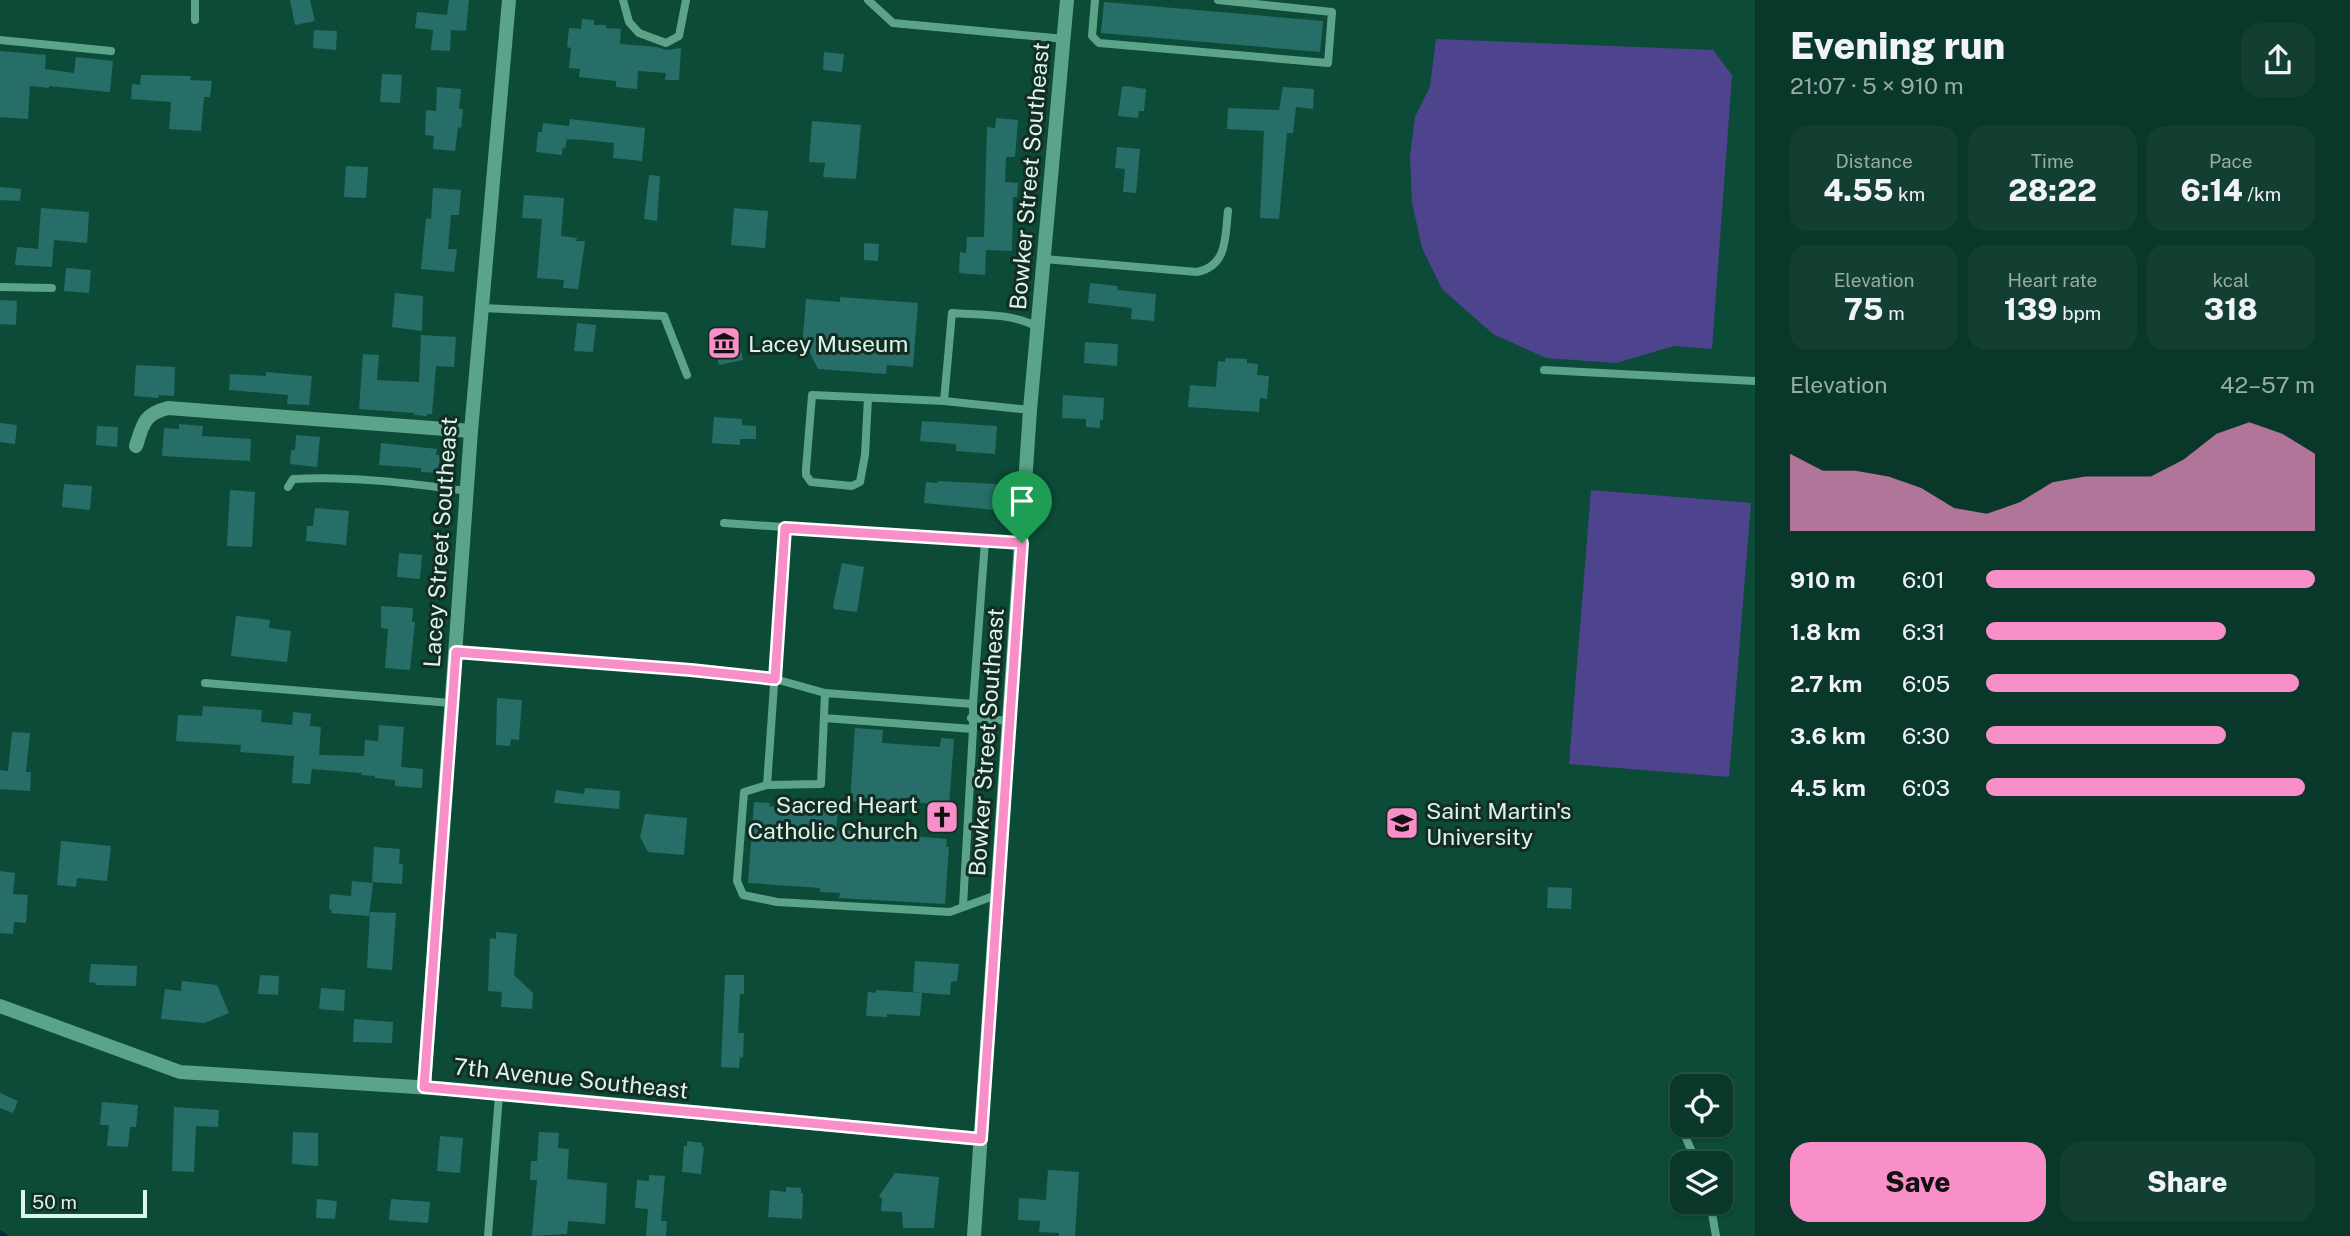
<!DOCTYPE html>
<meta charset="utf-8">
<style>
body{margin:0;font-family:"Public Sans",sans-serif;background:#123f32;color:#f1f3f6;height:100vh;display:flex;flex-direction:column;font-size:26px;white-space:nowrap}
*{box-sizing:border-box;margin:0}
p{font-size:23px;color:#99aca8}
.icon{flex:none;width:38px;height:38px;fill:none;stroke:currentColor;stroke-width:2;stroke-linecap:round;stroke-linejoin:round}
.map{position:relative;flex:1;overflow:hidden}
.side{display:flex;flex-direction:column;background:#09382a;width:595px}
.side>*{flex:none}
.buttons{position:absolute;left:1670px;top:1074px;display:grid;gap:14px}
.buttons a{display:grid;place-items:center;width:63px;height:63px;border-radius:14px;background:#09382a;box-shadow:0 2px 5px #0004,0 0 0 2px #295247;font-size:35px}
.scale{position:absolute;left:21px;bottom:18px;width:126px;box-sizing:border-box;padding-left:7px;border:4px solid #d9f6e9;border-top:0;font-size:19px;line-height:24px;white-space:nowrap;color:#d9f6e9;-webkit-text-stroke:5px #142c23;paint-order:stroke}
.pin{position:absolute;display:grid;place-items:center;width:60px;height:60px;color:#fff;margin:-72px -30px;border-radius:50% 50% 50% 0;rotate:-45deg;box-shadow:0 0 7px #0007}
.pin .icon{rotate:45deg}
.round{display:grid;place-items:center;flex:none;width:74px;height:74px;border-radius:21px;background:#123f32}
.head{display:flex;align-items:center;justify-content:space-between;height:119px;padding:0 35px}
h1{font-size:38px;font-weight:800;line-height:52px}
.stats{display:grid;grid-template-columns:repeat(3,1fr);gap:10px;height:119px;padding:7px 35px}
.stats div{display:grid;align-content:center;border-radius:18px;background:#123f32;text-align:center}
.stats b{font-size:30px;font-weight:800}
.stats small{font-size:19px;font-weight:400}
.stats p{font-size:19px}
.chart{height:196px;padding:14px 35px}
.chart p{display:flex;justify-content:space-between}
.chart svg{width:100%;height:126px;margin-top:7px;fill:#f98fc8;opacity:.7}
.action{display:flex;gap:14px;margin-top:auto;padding:14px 35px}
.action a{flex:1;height:80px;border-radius:21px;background:#f98fc8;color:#111;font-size:28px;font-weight:800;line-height:80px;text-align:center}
.action a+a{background:#123f32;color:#f1f3f6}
ul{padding:0 35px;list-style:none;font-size:23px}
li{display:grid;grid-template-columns:112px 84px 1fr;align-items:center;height:52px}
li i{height:18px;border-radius:9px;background:#f98fc8}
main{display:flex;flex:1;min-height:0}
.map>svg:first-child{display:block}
</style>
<main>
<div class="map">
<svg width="1755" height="1236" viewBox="0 0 1755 1236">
<rect width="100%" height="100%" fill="#0c4b38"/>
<path fill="#4e438d" d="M1436,39L1713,50L1732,75L1712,349L1674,346L1616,363L1546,358L1493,334L1442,289L1422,248L1412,202L1410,156L1415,117L1430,87Z
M1591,490L1751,503L1729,777L1569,764Z"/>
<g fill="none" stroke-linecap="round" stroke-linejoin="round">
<path stroke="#022b3a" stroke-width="5" d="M0,1233L5,1236"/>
</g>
<path fill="#286e68" d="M290,0H310L315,21L295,25Z
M449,0H469L466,31L451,30L450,51L431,50L433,30L415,28L417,12L447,15Z
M1104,2L1323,21L1320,52L1101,33Z
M582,19L594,20V25H606V28L621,29L620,44L657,47L666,50L681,48L679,80H665L666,73L638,71L637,89L616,87V81L579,77L580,69L569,68L571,48L567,47L569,28L581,29Z
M314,30L337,31L336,50L313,48Z
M0,51L46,55L45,69L74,73L76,57L113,61L110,92L49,86V88L30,86L28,119L0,117Z
M824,52L844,54L842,72L823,70Z
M382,74L402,75L400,103L380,102Z
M141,75L191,76L190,80L212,81L210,97H204L201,131L169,129L171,102L131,99L132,84L140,85Z
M1127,86L1146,89L1144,111H1139L1138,118L1118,116L1122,87Z
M437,87L461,89L459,109H463L461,128L458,127L455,151L433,149L434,136L425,135L426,110L436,111Z
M1283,87L1314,89L1313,109L1296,107L1293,133H1287L1279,219L1260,218L1264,131L1227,129L1228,108L1279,110Z
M996,118L1018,120L1015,157H1006L1005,182L1018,183L1017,197H1013L1012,251L986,250L985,275L959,273L960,252L966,253L967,237H984L987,127L995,128Z
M570,119L645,128L642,161L613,158L614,143L585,140L567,139L565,149L562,148V155L536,152L538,132H542L543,123L569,126Z
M812,121L861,125L856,179L823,177L825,163L809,162Z
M1117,147L1140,149L1136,193L1123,192L1125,169L1115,168Z
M346,166L368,167L366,198L344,197Z
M649,175L660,176L657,221L644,219Z
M0,187L21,189L20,201L0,200Z
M433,188L461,190L459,215H451L448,249H457L454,272L421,269L426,218L431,219Z
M524,195L564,198L561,236L577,238L576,241H585L578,289L563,288L564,280L537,278L542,219L522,218Z
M41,208L89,212L87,243L54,240L52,267L15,265L17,247L38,249Z
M734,208L768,211L765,248L731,245Z
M864,243L879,244L878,261L864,260Z
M66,268L91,270L89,293L64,291Z
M1090,283L1118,286L1117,290L1156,294L1154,321L1131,319L1132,308L1088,303Z
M395,293L423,296L422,331L392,327Z
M840,297L918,303L913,367L887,365L886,374L818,369L808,349L802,348L806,299L840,302Z
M0,300L17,301L16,325L0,324Z
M577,323L596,325L593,352L574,351Z
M736,330L743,360L719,365L712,335Z
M421,335L456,337L454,367L436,366L432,414H427V416L414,415V413L359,409L363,354L379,355L377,380L419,382Z
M1085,342L1118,344L1117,366L1084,363Z
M1225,358L1247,359V363L1258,364L1257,375L1269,376L1267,399L1260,398L1259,412L1188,407L1190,385L1216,387L1218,361L1225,362Z
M136,365L175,367L174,396L159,395L158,398L134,396Z
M266,372L312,376L309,405L287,404L288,395L229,390L230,374L266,376Z
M1063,395L1104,398L1103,420H1100V428L1086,427V419L1062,418Z
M714,417L742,419V425L756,426V439H740V445L712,443Z
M922,421L997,426L995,454L956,451V444L920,441Z
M0,423L17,425L15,444L0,442Z
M179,424L203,426L202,436L251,439L250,461L162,456L164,428L179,429Z
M97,426L118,427L117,447L96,445Z
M296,435L320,437L317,467L290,464L291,450H295Z
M381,443L437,449L436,455H440L438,473L421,472V468L379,465Z
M938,481L996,484L995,492H1002L1001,505L995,504V510L924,503L926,482L938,483Z
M64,484L92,486L90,510L62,507Z
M230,490L255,492L252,547L227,546Z
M315,508L349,511L346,545L306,541L307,526H313Z
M399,553L422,555L420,579L397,577Z
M842,563L864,567L857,612L834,609L833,606Z
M381,606L413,608L412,622H415L410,670L385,668L388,629L381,628Z
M236,616L270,620L269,628L291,631L287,662L231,656Z
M497,698L522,700L519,740L511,739L510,746L496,745Z
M203,706L262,710L261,722L292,725L293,712L311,714L310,726L321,727L319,755L364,756L365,740L378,741L379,725L404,727L401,767L423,769L422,788L395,786V780L375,778V776L361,775L362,773L312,769L310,784L292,783L294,756L240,752L241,745L176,741L178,715L202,716Z
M855,728L883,730L882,743L940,747L941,738L954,739L949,805L864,798V802L850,801Z
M12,732L30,733L26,772H31L30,791L0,789V770L8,771Z
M585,788L620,791L619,809L554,803L556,790L584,794Z
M754,802L770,803L769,806L822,810V807L838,808L836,830L947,839L946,847H949L945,904L839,898L840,893L820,892V888L748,883Z
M645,814L687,818L684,855L648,852L640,837Z
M61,841L111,846L107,881L77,878L76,887L57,885Z
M374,847L400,849L399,864H403L402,884L372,882Z
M0,871L15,873L13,894L28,895L26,923L14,922L13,934L0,933Z
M352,881L373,883L369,916L331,913L332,910L329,909L330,894L351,896Z
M1548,887L1572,888L1571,909L1547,908Z
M370,912L396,913L392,970L367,968Z
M496,932L517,934L514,975L533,993L532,1009L501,1007L502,992L488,991L490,938L496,939Z
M915,961L959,964L957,981L951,982L950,995L913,992Z
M91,964L137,966L136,986L96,985V983L89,982Z
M260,975L279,976L278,995L258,994Z
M725,975H744V994H740L738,1033H744L743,1058L740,1057L739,1068L721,1067Z
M182,981L217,985L229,1013L204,1023L161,1019L165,989L181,991Z
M321,988L345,990L344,1011L319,1009Z
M876,990L922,993L920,1016L887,1014V1017L866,1016L868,992L876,993Z
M354,1019L393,1022L392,1043L353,1042Z
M0,1093L18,1101L13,1113L0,1108Z
M102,1102L138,1105L136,1127H130L128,1147L107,1146L109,1125H100Z
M174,1107L219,1110L218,1127L196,1126L194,1172L172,1171Z
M293,1132L318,1133V1166L292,1164Z
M539,1132L559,1133L558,1148L569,1149L567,1179L607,1183L605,1224L568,1221L567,1234L532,1236L537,1180H530L531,1161H537Z
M440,1136L463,1138L460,1173L437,1171Z
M687,1141L702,1143V1147H704L701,1174L682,1172L684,1146H687Z
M1048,1170L1079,1172L1075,1236H1059V1233L1039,1232L1040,1221L1018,1220L1019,1198L1046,1200Z
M895,1173L939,1177L934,1228H903L902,1212L881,1211L882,1199L879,1196Z
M649,1175L665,1176L661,1221H667L666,1236H646L648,1209L635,1208L637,1180L649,1181Z
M786,1187L801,1188V1193H803L802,1219L768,1217L770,1190L786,1192Z
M317,1199L337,1201L335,1219L316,1218Z
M391,1199L430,1202L428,1223L389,1220Z"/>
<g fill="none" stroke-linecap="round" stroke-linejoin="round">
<path stroke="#5ba489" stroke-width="8" d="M623,0L629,22L639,33L666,43L679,36L686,0
M868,0L893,23L1065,39
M1095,0L1092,36L1099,43L1328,63L1332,12L1218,0
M195,20V0
M0,40L111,51
M1044,259L1197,272C1228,266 1225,236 1228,211
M0,287L52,288
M481,308L664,316L687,375
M1544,370L1755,381
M868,398L865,455L860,482L852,486L811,482L806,475V469L812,395L944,401L1030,410
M944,401L952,313C980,315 1013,313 1037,327
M288,487L293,479C350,476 410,483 466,491
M724,523L1022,543
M785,528L767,785L821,784L825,693
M456,652L691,670L775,679L825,693L973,704V729L963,906
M205,683L451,703
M973,704L985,541
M824,718L973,729
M971,718L1011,721
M767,785L744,792L737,881L743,895L777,902L950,912L999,894
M1677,1117L1697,1164
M1710,1202L1716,1236
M488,1236L499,1095"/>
<path stroke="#5ba489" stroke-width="14" d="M136,446C143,424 144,414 168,408L471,431
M0,1006L180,1072L448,1089L981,1139
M424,1087L471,431L509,0
M974,1236L1030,410L1067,0"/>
</g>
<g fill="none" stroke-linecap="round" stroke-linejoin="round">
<defs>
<path id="route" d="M785,528L1022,543L981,1139L424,1087L456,652L691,670L775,679Z"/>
</defs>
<use href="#route" stroke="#fff" stroke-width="14"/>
<use href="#route" stroke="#f98fc8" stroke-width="9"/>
</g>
<defs>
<symbol id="museum-square" viewBox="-11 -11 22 22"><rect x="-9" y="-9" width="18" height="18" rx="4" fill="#f98fc8" stroke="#142c23"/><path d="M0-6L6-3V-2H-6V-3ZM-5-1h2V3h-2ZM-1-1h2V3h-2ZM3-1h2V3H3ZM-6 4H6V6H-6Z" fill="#111"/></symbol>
<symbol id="church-square" viewBox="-11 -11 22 22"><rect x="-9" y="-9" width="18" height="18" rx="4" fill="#f98fc8" stroke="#142c23"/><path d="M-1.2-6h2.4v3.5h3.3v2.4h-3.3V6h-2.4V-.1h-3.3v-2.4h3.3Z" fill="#111"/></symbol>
<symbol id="university-square" viewBox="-11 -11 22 22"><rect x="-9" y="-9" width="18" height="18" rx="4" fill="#f98fc8" stroke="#142c23"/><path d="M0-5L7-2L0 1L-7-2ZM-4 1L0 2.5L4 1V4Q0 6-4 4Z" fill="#111"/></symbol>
</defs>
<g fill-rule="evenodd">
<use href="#museum-square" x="705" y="324" width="38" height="38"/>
<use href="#church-square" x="923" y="798" width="38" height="38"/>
<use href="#university-square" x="1383" y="804" width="38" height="38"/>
</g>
<g text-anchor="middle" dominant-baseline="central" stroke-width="6" stroke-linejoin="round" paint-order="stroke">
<g font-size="23" fill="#d9f6e9" stroke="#142c23">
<text transform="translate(1029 176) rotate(-85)">Bowker Street Southeast</text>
<text transform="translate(440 542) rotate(-86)">Lacey Street Southeast</text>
<text transform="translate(986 742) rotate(-86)">Bowker Street Southeast</text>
<text transform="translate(571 1078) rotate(6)">7th Avenue Southeast</text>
</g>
<g font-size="23" fill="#d9f6e9" stroke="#142c23" text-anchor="start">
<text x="748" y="343">Lacey Museum</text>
<text x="918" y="804" text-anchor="end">Sacred Heart<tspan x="918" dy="26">Catholic Church</tspan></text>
<text x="1426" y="810">Saint Martin's<tspan x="1426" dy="26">University</tspan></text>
</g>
</g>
</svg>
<div class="buttons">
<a><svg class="icon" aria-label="locate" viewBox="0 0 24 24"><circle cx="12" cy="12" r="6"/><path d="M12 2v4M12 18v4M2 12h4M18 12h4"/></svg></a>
<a><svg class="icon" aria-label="layers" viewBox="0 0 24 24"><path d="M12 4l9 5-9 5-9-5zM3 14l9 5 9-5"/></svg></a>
</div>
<div class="scale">50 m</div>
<div class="pin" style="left:1022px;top:543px;background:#1e9e55"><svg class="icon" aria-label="arrive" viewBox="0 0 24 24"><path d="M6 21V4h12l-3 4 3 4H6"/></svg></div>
</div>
<section class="side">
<div class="head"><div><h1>Evening run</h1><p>21:07 · 5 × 910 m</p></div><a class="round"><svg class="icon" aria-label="share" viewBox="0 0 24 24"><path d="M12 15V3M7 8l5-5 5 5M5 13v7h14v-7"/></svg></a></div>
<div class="stats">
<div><p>Distance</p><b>4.55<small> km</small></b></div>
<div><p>Time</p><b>28:22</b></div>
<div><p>Pace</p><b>6:14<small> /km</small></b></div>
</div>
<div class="stats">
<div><p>Elevation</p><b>75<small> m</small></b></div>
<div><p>Heart rate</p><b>139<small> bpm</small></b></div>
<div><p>kcal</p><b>318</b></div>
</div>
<div class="chart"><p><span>Elevation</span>42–57 m</p>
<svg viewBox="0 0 160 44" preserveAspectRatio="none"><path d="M0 44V17L10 23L20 23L30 25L40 29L50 36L60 38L70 34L80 27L90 25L100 25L110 25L120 19L130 10L140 6L150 10L160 17V44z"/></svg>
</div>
<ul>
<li><b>910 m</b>6:01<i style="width:100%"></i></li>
<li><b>1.8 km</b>6:31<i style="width:73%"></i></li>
<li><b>2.7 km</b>6:05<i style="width:95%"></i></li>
<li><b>3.6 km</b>6:30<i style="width:73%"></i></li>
<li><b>4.5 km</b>6:03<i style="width:97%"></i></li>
</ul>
<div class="action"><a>Save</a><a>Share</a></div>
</section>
</main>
